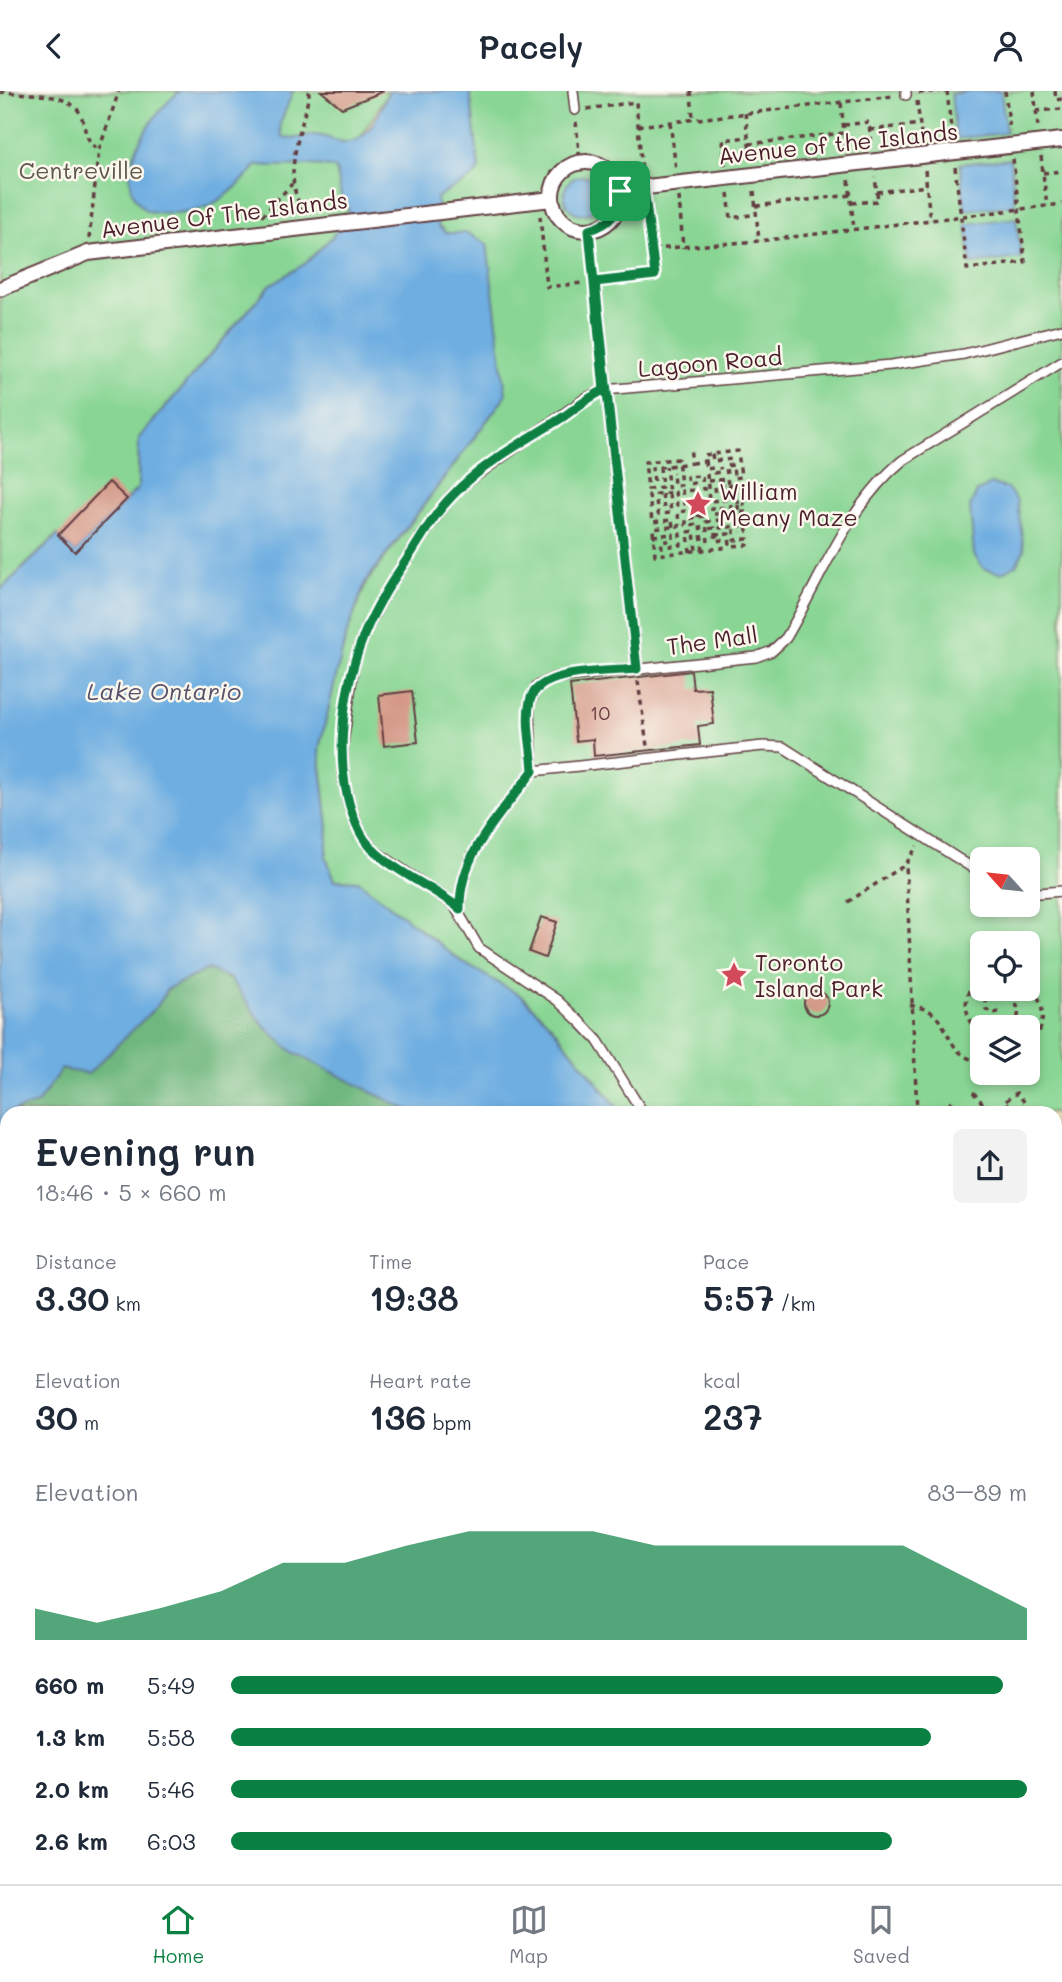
<!DOCTYPE html>
<meta charset="utf-8">
<style>
body{margin:0;font-family:Mali,sans-serif;background:#f2f2f3;color:#1f2937;height:100vh;display:flex;flex-direction:column;font-size:26px;white-space:nowrap}
*{box-sizing:border-box;margin:0}
p{font-size:23px;color:#747a83}
.icon{flex:none;width:38px;height:38px;fill:none;stroke:currentColor;stroke-width:2;stroke-linecap:round;stroke-linejoin:round}
.map{position:relative;flex:1;overflow:hidden}
.drawer{position:absolute;left:0px;top:1015px;width:1062px;height:779px;display:flex;flex-direction:column;background:#fff;border-radius:21px 21px 0 0;box-shadow:0 4px 10px #0003}
.drawer>*{flex:none}
.needle{width:46px;rotate:297deg}
.tools{position:absolute;left:970px;top:756px;display:grid;gap:14px}
.tools a{display:grid;place-items:center;width:70px;height:70px;border-radius:10px;background:#fff;box-shadow:0 4px 10px #0003;font-size:35px}
.pin{position:absolute;display:grid;place-items:center;width:60px;height:60px;color:#fff;margin:-30px;border-radius:14px;box-shadow:0 4px 10px #0006}
.round{display:grid;place-items:center;flex:none;width:74px;height:74px;border-radius:10px;background:#f2f2f3}
.head{display:flex;align-items:center;justify-content:space-between;height:119px;padding:0 35px}
h1{font-size:38px;font-weight:600;line-height:52px}
.figures{display:grid;grid-template-columns:repeat(3,1fr);gap:10px;height:119px;padding:7px 35px}
.figures div{display:grid;align-content:center}
.figures b{font-size:35px;font-weight:600}
.figures small{font-size:19px;font-weight:400}
.figures p{font-size:19px}
.chart{height:196px;padding:14px 35px}
.chart p{display:flex;justify-content:space-between}
.chart svg{width:100%;height:126px;margin-top:7px;fill:#0b8043;opacity:.7}
ul{padding:0 35px;list-style:none;font-size:23px}
li{display:grid;grid-template-columns:112px 84px 1fr;align-items:center;height:52px}
li i{height:18px;border-radius:9px;background:#0b8043}
header{display:flex;justify-content:space-between;align-items:center;height:91px;padding:0 35px;background:#fff;font-size:32px;font-weight:600}
.tab-bar{display:flex;justify-content:space-around;align-items:center;height:98px;border-top:2px solid #e0e1e3;background:#fff;font-size:19px;color:#747a83}
.tab-bar a{display:grid;justify-items:center;gap:4px}
.tab-bar .active{color:#0b8043}
.map>svg:first-child{display:block}
</style>
<header><svg class="icon" aria-label="back" viewBox="0 0 24 24"><path d="M15 5l-7 7 7 7"/></svg>Pacely<svg class="icon" aria-label="person" viewBox="0 0 24 24"><circle cx="12" cy="8" r="4"/><path d="M4 21q1-7 8-7t8 7"/></svg></header>
<div class="map">
<svg width="1062" height="1793" viewBox="0 0 1062 1793">
<rect width="100%" height="100%" fill="#fbf7ec"/>
<filter id="ink" filterUnits="userSpaceOnUse"><feTurbulence type="fractalNoise" baseFrequency=".0143" numOctaves="2"/><feDisplacementMap in="SourceGraphic" scale="14" xChannelSelector="R" yChannelSelector="G"/><feConvolveMatrix kernelMatrix="1 2 1 2 8 2 1 2 1" color-interpolation-filters="sRGB"/></filter>
<filter id="wash" filterUnits="userSpaceOnUse"><feTurbulence type="fractalNoise" baseFrequency=".00686" numOctaves="4" result="noise"/><feDisplacementMap in="SourceGraphic" scale="28" xChannelSelector="R" yChannelSelector="G"/><feGaussianBlur stdDeviation="1.57" result="paint"/><feColorMatrix in="noise" values="0 0 0 0 0 0 0 0 0 0 0 0 0 0 0 0 0 1.4 0 .05"/><feComposite in="paint" operator="in"/></filter>
<g filter="url(#wash)">
<rect width="100%" height="100%" fill="#ebdeba"/>
<path fill="#89d694" stroke="#6a7a60" stroke-width="2" fill-rule="evenodd" d="M0,0H389L359,49L341,105L349,119L333,145L306,172L270,194L139,347L138,397L75,461L57,444L0,499Z
M470,0H1062V1793H966L944,1787H1055V1022H622L550,933L521,905L462,871L358,790L335,789L326,766L328,737L319,658L345,548L366,492L506,304L467,142H446L438,135L437,107C450,95 466,91 479,78ZM982,768H1027V814H982ZM982,852H1027V898H982ZM982,936H1027V982H982Z
M0,1398L7,1399V1741L0,1740Z
M216,1787H389L378,1793H228Z
M442,1787H604L602,1793H431Z"/>
<path fill="#6eb77e" stroke="#5c6b54" stroke-width="2" d="M208,878L230,888L263,934L413,1022H15L21,1017L37,1013L61,978L88,982L158,914L167,898Z
M7,1052V1276H0V1060Z
M1061,1111L1062,1425H1055V1112Z
M0,1740L7,1741V1787H178L197,1793H0Z
M1055,1747L1062,1748V1793H966L944,1787H1055Z"/>
<path fill="#6eaee1" stroke="#5c6686" stroke-width="2" d="M180,0H293L280,33L282,45C293,52 301,44 313,44C324,43 334,51 345,51C369,52 381,18 389,0H470L479,78C470,94 450,95 437,107L438,135L446,142H467L487,153L506,304L365,492L345,548L319,658L328,737L326,766L335,789L358,790L462,871L521,905L550,933L622,1022H413L293,961L263,934L230,888L208,878L167,898L158,914L88,983L61,978L37,1013L7,1022V1052L0,1060V499L58,444L75,461L138,397L139,347L270,194L306,172L333,145L349,119L341,105L336,78C316,70 282,77 257,74C225,112 199,128 147,120C106,88 150,24 180,0Z
M973,0H1001L1006,42L956,48L951,3Z
M1010,68L1015,114L965,119L960,73Z
M564 104a19 19 0 1 1 38 0a19 19 0 1 1-38 0Z
M1016,127L1021,167L971,173L966,133Z
M991,393L1007,397L1017,410L1024,459L1016,474L1001,482L984,478L974,464L970,416L977,401Z
M0,1276H7V1399L0,1398Z"/>
<g id="blocks">
<path fill="#d39685" d="M321,0H384L342,17Z
M109,391L127,408L75,461L58,444Z
M691,580L693,598L710,597L714,633L698,635L700,654L594,665L593,648L576,650L570,594Z
M412,600L418,651L384,655L379,604Z
M541,826L557,831L545,867L529,861Z
M804 912a12 12 0 1 1 24 0a12 12 0 1 1-24 0Z"/>
</g>
</g>
<g filter="url(#ink)">
<use href="#blocks" fill-opacity="0" stroke="#623c40" stroke-width="2"/>
<g fill="none" stroke-linecap="round" stroke-linejoin="round">
<defs>
<path id="service" d="M573,0L575,19
M906,0V4
M595,191L637,578
M533,680L763,655L783,656L982,783
M1027,803L1062,800
M460,818C459,761 501,724 533,680L529,614L537,595L553,587L756,566L772,560L786,547C822,486 847,415 903,369L1062,271
M643,1022L598,950L580,931L557,909L479,857L454,814L375,760L361,743L349,714L343,684V653L354,572L364,543L385,502L422,445L451,405L471,388L586,307L604,299L891,274L964,263L1062,238
M1055,1738L1062,1740
M401,1793L411,1787"/>
<path id="pedestrian" d="M552 105a34 34 0 1 1 68 0a34 34 0 1 1-68 0Z
M620,99L1062,49
M0,198L88,162L552,108"/>
</defs>
<use href="#service" stroke="#623c40" stroke-width="12"/>
<use href="#pedestrian" stroke="#623c40" stroke-width="18"/>
<path stroke="#623c40" stroke-width="3.5" stroke-dasharray="5 5" stroke-linecap="butt" d="M691,0L693,28
M947,0L952,47
M1005,0L1010,40
M1034,0L1038,36
M1055,0L1056,9L1062,8
M0,1C26,4 74,0 82,27C86,42 86,50 99,59
M919,2L941,0
M917,10L922,51
M841,12L846,60
M587,18L636,11L642,81
M1036,20L1062,18
M745,22L751,68
M576,31L580,71
M670,31L676,78
M844,34L869,31L871,54
M638,35L894,5
M870,39L920,33
M749,53L844,42
M1041,65L1047,115
M725,74L723,49L748,46
M955,76L967,178L1025,171L1013,68
M925,79L930,129
M1043,82L1062,80
M849,89L854,139
M754,100L759,150
M877,101L927,95
M728,102L731,127L757,123
M679,106L683,157
M852,112L878,110L875,86
M756,115L851,104
M304,121C280,85 302,41 309,3L307,0
M262,125L292,93
M540,125L547,196L583,192
M589,139L593,178
M89,148L99,59L119,0
M654,158L759,150L1062,113
M608,189L655,184L646,109
M712,363L713,370L732,368
M705,370L706,378L713,377L714,382L721,381L720,376
M692,372L705,370L704,364L738,360L741,386L734,387L733,374L726,375L728,395L715,396L716,404
M660,376L662,396L648,398L645,371L678,368L681,394H674L673,381
M707,383L709,410L725,409L724,396
M654,390L652,377L692,372L690,356
M708,390L728,388
M695,392L688,393L687,386L702,385L703,398H708
M728,395L742,394L744,413L738,414V408
M662,403L664,417
M656,410L658,423L671,422L666,375
M697,413L698,426
M738,414L739,428L726,429V423H712V417L731,416L730,401H743
M686,420L678,421L679,435L653,438L655,464L723,457L722,449L716,450L714,437L706,438
M731,422L746,421L747,440L741,441
M673,436L672,429L652,431L649,404L675,401L677,414L684,413L682,400L697,399
M715,444L729,443L730,455L748,454V448L734,449V435
M653,445L673,443V449L661,451L662,456L681,454L679,435
M708,451L706,431L720,429V437L747,434
M703,459L700,433L686,434V428L705,425
M690,461L688,441L694,440L696,460
M638,590L647,655
M848,811L905,774
M982,884C961,900 961,927 982,943
M1027,890C1046,910 1049,938 1027,957
M910,914C917,916 925,917 931,921C952,937 947,966 982,971
M999,921L992,922L986,918V907L992,903L1008,904C1019,912 1022,924 1013,936
M973,1001L985,1015
M949,1010L966,1022
M1010,1016L1004,1011L1017,1002L1026,1013L1014,1022
M917,1022L906,773L917,755
M970,1022C980,1014 989,1012 999,1022
M0,1437L7,1439
M0,1674L7,1676
M208,1787L220,1793"/>
<use href="#service" stroke="#fff" stroke-width="9"/>
<use href="#pedestrian" stroke="#fff" stroke-width="14"/>
</g>
</g>
<g fill="none" stroke-linecap="round" stroke-linejoin="round" filter="url(#ink)">
<defs>
<path id="route" d="M620,100C620,121 609,134 589,139L604,299C587,307 575,318 560,328C523,351 482,373 452,405C436,421 424,442 412,461C394,487 376,514 364,544C341,602 331,683 360,741C376,774 432,794 460,818C459,762 501,723 533,680C532,658 525,631 530,610C537,577 609,581 637,578L595,191L655,184L644,97L620,100"/>
</defs>
<use href="#route" stroke="#fff" stroke-width="14"/>
<use href="#route" stroke="#0b8043" stroke-width="9"/>
</g>
<defs>
<symbol id="sight-bare" viewBox="-9 -9 18 18"><path d="M0-6L1.8-2.2L6-1.7L2.9 1.2L3.7 5.4L0 3.3L-3.7 5.4L-2.9 1.2L-6-1.7L-1.8-2.2Z" fill="#d1495b" stroke="#fbf7ec" stroke-width="2.5" paint-order="stroke"/></symbol>
</defs>
<g fill-rule="evenodd">
<use href="#sight-bare" x="679" y="394" width="38" height="38"/>
<use href="#sight-bare" x="715" y="865" width="38" height="38"/>
</g>
<g text-anchor="middle" dominant-baseline="central" stroke-width="5" stroke-linejoin="round" paint-order="stroke">
<g font-size="19" fill="#6c3d42">
<text x="600" y="621">10</text>
</g>
<g font-size="23" fill="#4a1f2b" stroke="#fbf7ec">
<text transform="translate(838 52) rotate(-6)">Avenue of the Islands</text>
<text transform="translate(224 123) rotate(-7)">Avenue Of The Islands</text>
<text transform="translate(710 271) rotate(-5)">Lagoon Road</text>
<text transform="translate(712 549) rotate(-8)">The Mall</text>
</g>
<g font-size="23" fill="#5d564a" stroke="#fbf7ec">
<text x="81" y="79">Centreville</text>
</g>
<g font-size="23" fill="#4a1f2b" stroke="#fbf7ec" text-anchor="start">
<text x="719" y="400">William<tspan x="719" dy="26">Meany Maze</tspan></text>
<text x="755" y="871">Toronto<tspan x="755" dy="26">Island Park</tspan></text>
</g>
<g font-size="24" font-style="italic" fill="#57516b" stroke="#fbf7ec">
<text x="164" y="599">Lake Ontario</text>
</g>
</g>
</svg>
<div class="tools">
<a><svg class="needle" viewBox="-14 -14 28 28"><path d="M0-13l5 13h-10z" fill="#e53935"/><path d="M0 13l5-13h-10z" fill="#747a83"/></svg></a>
<a><svg class="icon" aria-label="locate" viewBox="0 0 24 24"><circle cx="12" cy="12" r="6"/><path d="M12 2v4M12 18v4M2 12h4M18 12h4"/></svg></a>
<a><svg class="icon" aria-label="layers" viewBox="0 0 24 24"><path d="M12 4l9 5-9 5-9-5zM3 14l9 5 9-5"/></svg></a>
</div>
<div class="pin" style="left:620px;top:100px;background:#1e9e55"><svg class="icon" aria-label="arrive" viewBox="0 0 24 24"><path d="M6 21V4h12l-3 4 3 4H6"/></svg></div>
<section class="drawer">
<div class="head"><div><h1>Evening run</h1><p>18:46 · 5 × 660 m</p></div><a class="round"><svg class="icon" aria-label="share" viewBox="0 0 24 24"><path d="M12 15V3M7 8l5-5 5 5M5 13v7h14v-7"/></svg></a></div>
<div class="figures">
<div><p>Distance</p><b>3.30<small> km</small></b></div>
<div><p>Time</p><b>19:38</b></div>
<div><p>Pace</p><b>5:57<small> /km</small></b></div>
</div>
<div class="figures">
<div><p>Elevation</p><b>30<small> m</small></b></div>
<div><p>Heart rate</p><b>136<small> bpm</small></b></div>
<div><p>kcal</p><b>237</b></div>
</div>
<div class="chart"><p><span>Elevation</span>83–89 m</p>
<svg viewBox="0 0 160 44" preserveAspectRatio="none"><path d="M0 44V33L10 38L20 33L30 27L40 17L50 17L60 11L70 6L80 6L90 6L100 11L110 11L120 11L130 11L140 11L150 22L160 33V44z"/></svg>
</div>
<ul>
<li><b>660 m</b>5:49<i style="width:97%"></i></li>
<li><b>1.3 km</b>5:58<i style="width:88%"></i></li>
<li><b>2.0 km</b>5:46<i style="width:100%"></i></li>
<li><b>2.6 km</b>6:03<i style="width:83%"></i></li>
</ul>
</section>
</div>
<nav class="tab-bar">
<a class="active"><svg class="icon" aria-label="home" viewBox="0 0 24 24"><path d="M3 11l9-7 9 7M6 9v11h12V9"/></svg>Home</a>
<a><svg class="icon" aria-label="map" viewBox="0 0 24 24"><path d="M3 6l6-2 6 2 6-2v14l-6 2-6-2-6 2zM9 4v14M15 6v14"/></svg>Map</a>
<a><svg class="icon" aria-label="saved" viewBox="0 0 24 24"><path d="M7 4h10v16l-5-4-5 4z"/></svg>Saved</a>
</nav>
